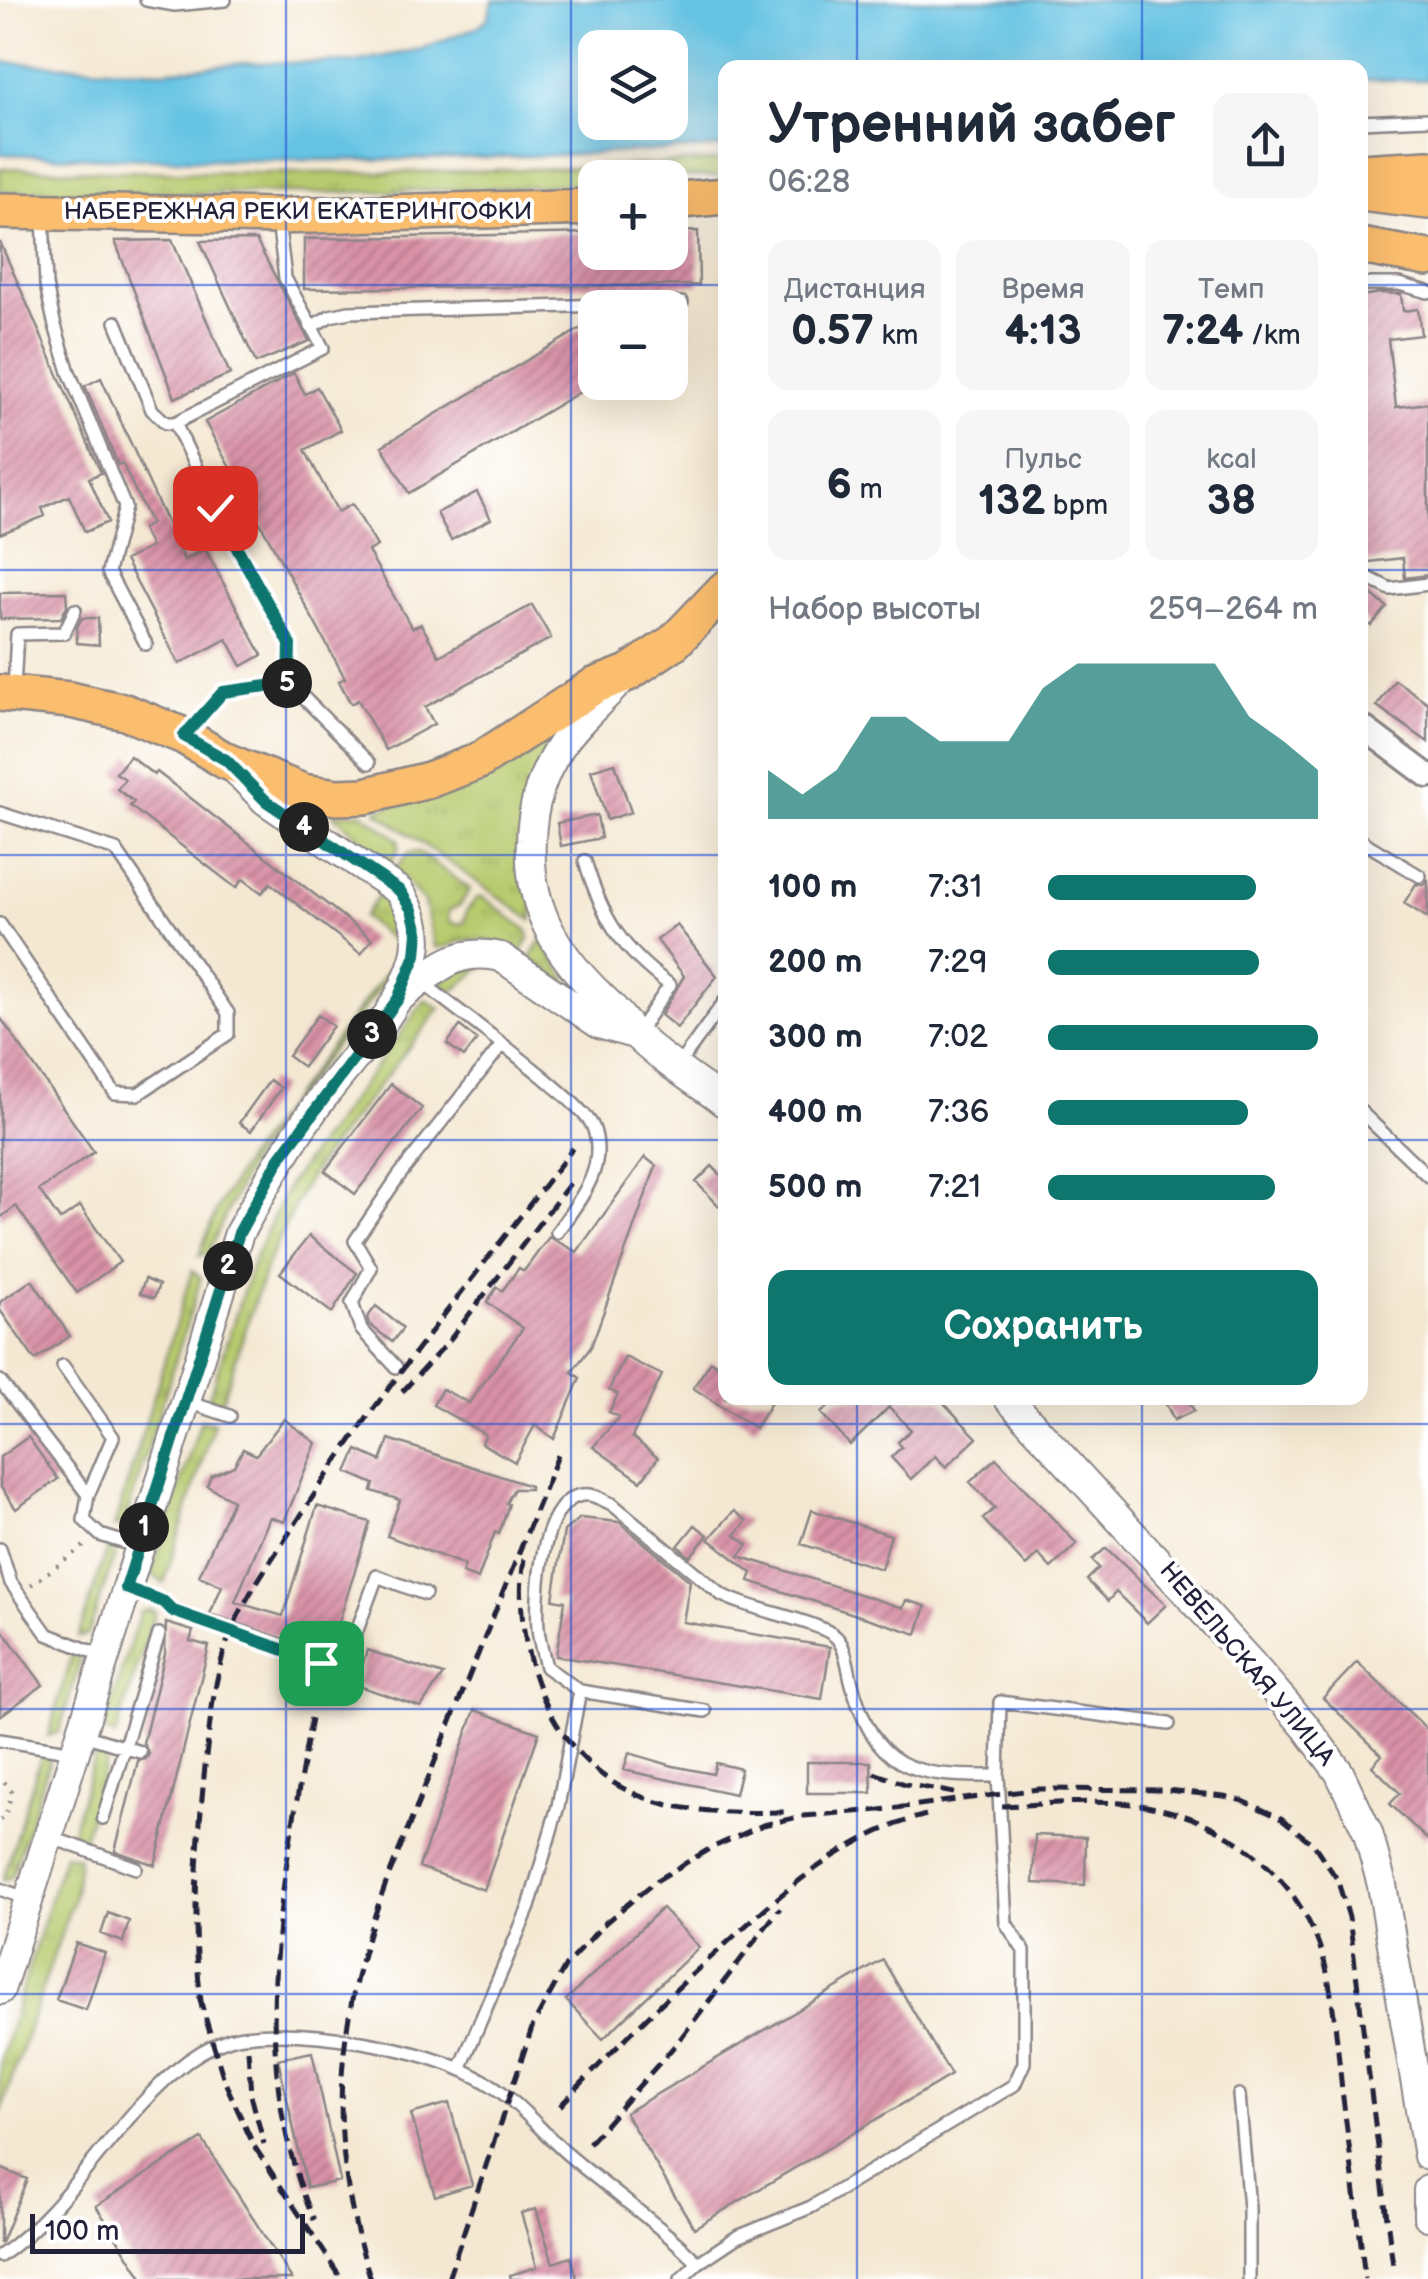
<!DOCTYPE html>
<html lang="ru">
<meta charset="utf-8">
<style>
body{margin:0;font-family:"Balsamiq Sans",sans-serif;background:#f6f6f7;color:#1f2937;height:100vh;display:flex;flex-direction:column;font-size:38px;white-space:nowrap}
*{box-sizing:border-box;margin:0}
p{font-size:32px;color:#747a83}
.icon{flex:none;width:55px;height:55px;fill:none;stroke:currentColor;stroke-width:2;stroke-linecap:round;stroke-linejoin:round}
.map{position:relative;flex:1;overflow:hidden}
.details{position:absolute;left:718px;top:60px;width:650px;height:1345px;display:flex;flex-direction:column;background:#fff;border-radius:20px;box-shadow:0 10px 40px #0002}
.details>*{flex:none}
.fabs{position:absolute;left:578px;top:30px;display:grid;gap:20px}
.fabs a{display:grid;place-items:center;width:110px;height:110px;border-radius:20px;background:#fff;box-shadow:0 10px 40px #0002;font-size:50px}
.scale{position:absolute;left:30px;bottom:25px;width:275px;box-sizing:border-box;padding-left:10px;border:5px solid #22223b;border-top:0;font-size:28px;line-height:35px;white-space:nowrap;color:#22223b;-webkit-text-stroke:8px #fff;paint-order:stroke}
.pin{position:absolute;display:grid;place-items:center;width:85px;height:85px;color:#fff;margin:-42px;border-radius:20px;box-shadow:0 5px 15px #0006}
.km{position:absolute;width:50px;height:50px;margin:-25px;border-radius:50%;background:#222;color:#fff;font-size:28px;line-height:50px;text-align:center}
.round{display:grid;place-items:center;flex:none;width:105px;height:105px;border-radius:20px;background:#f6f6f7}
.summary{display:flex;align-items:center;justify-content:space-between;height:170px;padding:0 50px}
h1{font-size:55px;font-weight:700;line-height:75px}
.metrics{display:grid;grid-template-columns:repeat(3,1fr);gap:15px;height:170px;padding:10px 50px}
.metrics div{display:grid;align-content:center;border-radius:20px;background:#f6f6f7;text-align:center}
.metrics b{font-size:42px;font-weight:700}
.metrics small{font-size:28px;font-weight:400}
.metrics p{font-size:28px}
.chart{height:280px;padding:20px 50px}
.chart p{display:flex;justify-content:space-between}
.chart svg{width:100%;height:180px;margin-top:10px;fill:#0f766e;opacity:.7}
.button{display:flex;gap:20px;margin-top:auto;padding:20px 50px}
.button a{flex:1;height:115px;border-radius:20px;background:#0f766e;color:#fff;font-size:40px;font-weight:700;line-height:115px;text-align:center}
ul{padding:0 50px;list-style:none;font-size:32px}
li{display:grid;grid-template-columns:160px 120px 1fr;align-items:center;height:75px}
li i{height:25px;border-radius:12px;background:#0f766e}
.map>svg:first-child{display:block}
</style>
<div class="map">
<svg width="1428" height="2279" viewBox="0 0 1428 2279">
<defs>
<pattern id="grass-tufts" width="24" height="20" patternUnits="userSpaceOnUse" patternTransform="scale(2.5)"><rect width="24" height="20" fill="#b7ca6d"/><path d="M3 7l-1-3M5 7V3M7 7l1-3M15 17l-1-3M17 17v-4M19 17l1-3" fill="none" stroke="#9dad5f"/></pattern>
<pattern id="building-hatch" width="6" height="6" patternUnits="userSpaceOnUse" patternTransform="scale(2.5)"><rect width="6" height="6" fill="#da92a8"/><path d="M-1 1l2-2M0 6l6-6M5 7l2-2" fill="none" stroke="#b0778a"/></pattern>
</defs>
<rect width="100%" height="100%" fill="#fff"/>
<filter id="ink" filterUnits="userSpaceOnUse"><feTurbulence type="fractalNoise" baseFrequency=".01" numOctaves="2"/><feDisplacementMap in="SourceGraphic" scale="20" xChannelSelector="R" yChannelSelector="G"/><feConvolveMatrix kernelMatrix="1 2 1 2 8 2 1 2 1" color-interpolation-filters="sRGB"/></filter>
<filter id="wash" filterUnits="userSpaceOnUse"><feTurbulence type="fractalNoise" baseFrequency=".0048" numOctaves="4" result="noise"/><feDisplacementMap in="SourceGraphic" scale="40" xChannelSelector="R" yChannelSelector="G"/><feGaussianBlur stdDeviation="2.25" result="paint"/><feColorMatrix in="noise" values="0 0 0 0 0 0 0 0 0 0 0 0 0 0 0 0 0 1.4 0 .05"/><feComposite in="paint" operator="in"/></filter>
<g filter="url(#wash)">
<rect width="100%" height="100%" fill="#f4e8d2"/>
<path fill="url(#grass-tufts)" stroke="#6c7654" stroke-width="2.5" d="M725,160V176L595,178V183C397,194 199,196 0,191V168C242,176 484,175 725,160Z
M548,738L532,920L377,812V810L478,777Z
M361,812L399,840L398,851L389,864L333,814Z
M419,852L470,889L460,905L448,911L449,921L454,924L464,923L467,910L477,898L483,897L527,930L529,939L521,953C505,944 484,938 466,940C454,942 446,949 435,947L424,902L395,869L408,853Z
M381,891L405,928L401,961L287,1108L250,1162L208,1253L199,1256L216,1211L246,1159L400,954L401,947L363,917Z
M541,940L567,979L565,983L530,959Z
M483,966L450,994L441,982L455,971Z
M425,1000L440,1008L321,1159L301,1192L266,1267L221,1404L209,1397L252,1264L288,1185Z
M192,1271L201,1278L124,1525L114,1527Z
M201,1420L214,1423L164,1583L151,1574Z
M108,1546L115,1554L88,1635L78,1637Z
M148,1610L155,1612L115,1736L103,1730L140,1612Z
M72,1653L81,1660L59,1732L48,1736Z
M97,1749L109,1752L83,1840L71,1833Z
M42,1753L50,1760L12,1877L3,1880Z
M64,1854L79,1857L75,1893L0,2113V2061Z"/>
<path fill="#65c3e3" stroke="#44728f" stroke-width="2.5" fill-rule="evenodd" d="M493,0H1428V80H1360V68H725V147C484,161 241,165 0,154V62L162,71L245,63L354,62L421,49L479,26L488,18ZM595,48H670V122H595Z"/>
<g id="blocks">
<path fill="url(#building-hatch)" d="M698,231L699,285L304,289V239L595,233V252H670V232Z
M172,240L230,374L175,398L115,241Z
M256,240L309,341L256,363L200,241Z
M0,242L101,473L89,478L108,522L85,532L69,496L42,508L45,516L0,534Z
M1380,293L1401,294L1403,311L1418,309L1421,335L1388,339L1396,407L1428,403V575L1405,578L1403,558L1360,563V296Z
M590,323L595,331V383L409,493L382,446Z
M294,373L305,394L317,387L341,430L305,450L338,512L352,504L377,546L368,551L412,628L421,624L439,656L532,605L551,638L425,707L434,724L386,750L358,700L351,704L339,681L345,678L205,422Z
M101,378L184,560L205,549L262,655L242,666L227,639L179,664L125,560L151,547L142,529L151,524L122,463L118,465L85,386Z
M477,492L491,519L451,540L437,513Z
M1360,585L1387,607L1371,626L1360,617Z
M66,592L67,606L61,618L0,619V593Z
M82,618H98L99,645L77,643V627Z
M1395,680L1428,703V742L1377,706Z
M130,756L154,775L157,772L372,939L361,954L270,883L262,893L243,879L236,888L130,806L134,802L117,789L125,779L116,773Z
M615,763L631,812L607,820L591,770Z
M597,815L601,838L561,846L557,823Z
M1428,881V918L1404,903L1416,884L1424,885Z
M677,925L717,976L677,1028L661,1015L684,976L657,940Z
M318,1015L333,1026L303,1067L288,1056Z
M0,1017L94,1152L39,1190L60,1220L80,1206L120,1262L77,1293L16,1206L0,1218Z
M460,1026L477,1040L464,1057L447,1044Z
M270,1080L281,1088L251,1131L239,1123Z
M391,1084L422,1108L355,1194L325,1171Z
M645,1157L656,1166L591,1347L572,1372L580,1378L554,1439L535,1425L515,1462L481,1443L486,1435L433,1405L442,1389L469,1403L523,1328L487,1302L497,1287L502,1291L519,1268L524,1271L549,1237L577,1252Z
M712,1166L725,1179V1212L696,1182Z
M309,1236L357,1273L332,1313L280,1273Z
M145,1279L159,1285L154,1298L140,1293Z
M32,1280L70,1336L35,1360L0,1310V1302Z
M376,1306L403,1328L392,1342L369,1324L367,1318Z
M625,1357L662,1375L632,1437L658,1458L641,1481L593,1447L619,1417L609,1412L618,1394L609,1390Z
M711,1361L725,1370V1398H774L755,1428L693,1388Z
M838,1398H939L977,1438L946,1467L935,1456L911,1479L891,1457L902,1447L898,1442L911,1430L889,1407L850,1445L821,1413Z
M1163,1398H1187L1194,1411L1174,1420Z
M284,1419L316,1443L284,1522L270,1517L235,1602L283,1616L317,1506L370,1522L329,1654L210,1614L222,1586L199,1576L233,1500L207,1486L211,1476L234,1466L243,1449L256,1455Z
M28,1437L58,1479L16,1509L0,1486V1457Z
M389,1439L530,1486V1489H514L506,1503L509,1504L499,1534L495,1532L478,1579L462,1573L465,1565L387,1536L400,1500L372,1491L374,1484L347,1472L357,1450L381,1461Z
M996,1458L1077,1544L1051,1568L1038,1554L1026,1566L983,1519L995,1508L970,1482Z
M812,1510L891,1535L881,1569L801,1544Z
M734,1511L747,1521L735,1535L748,1545L739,1556L903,1608L906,1600L926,1606L917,1634L749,1581L752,1573L709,1539Z
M580,1518L619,1522L690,1581L683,1622L830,1647L822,1699L556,1656L565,1601L553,1599L564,1531Z
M695,1525L708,1535L690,1557L678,1546Z
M1106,1548L1166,1605L1147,1623L1116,1592L1108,1601L1087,1580L1099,1568L1092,1560Z
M166,1623L193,1631L190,1641L209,1646L155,1865L115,1851L138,1761L146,1759L149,1754L143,1743L165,1654Z
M0,1627L43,1685L0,1716Z
M367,1650L443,1675L421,1707L356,1685Z
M1357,1662L1428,1730V1840L1390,1804L1400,1793L1372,1766L1382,1755L1323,1698Z
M475,1710L539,1733L484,1890L419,1867Z
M629,1753L673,1766L713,1774L716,1763L741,1769L735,1794L624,1770Z
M807,1762H871L872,1793H807Z
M1035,1835L1086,1837L1085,1885L1033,1883Z
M662,1908L699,1947L603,2039L566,2000Z
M108,1913L129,1921L123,1942L101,1934Z
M76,1943L105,1953L86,2010L56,2000Z
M883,1960L951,2075L694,2228L625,2113Z
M312,2052L340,2181L307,2188L278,2059Z
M449,2103L472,2185L435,2196L411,2114Z
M202,2139L292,2279H143L96,2206Z
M0,2168L27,2179L1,2243H0Z
M536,2209L553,2263L571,2257L577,2279H511L510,2275L537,2267L521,2213Z"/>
</g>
</g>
<g filter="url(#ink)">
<use href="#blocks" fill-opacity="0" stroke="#8b8586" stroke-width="2.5"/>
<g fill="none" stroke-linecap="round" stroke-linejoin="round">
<defs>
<path id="service" d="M146,0L175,5L225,0
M1360,122L1428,119
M43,216L46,285L54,322L69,372L125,507L108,572L146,644
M1360,284H1399L1428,292
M116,322L152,410L166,423H175L323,348L285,278L278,220
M311,327L330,316L349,312L682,303
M175,423L205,487
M215,508L290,645L289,683
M1360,574L1390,589L1428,584
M14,688L17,634L64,633L75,610
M187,733L223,692L289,683L369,763
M0,813L116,850L228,1013V1034L138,1094L115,1093L0,924
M1360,840L1420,876
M585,861C602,917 621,950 670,985L636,1035
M422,982C452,1007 582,1100 593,1127C608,1168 579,1201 557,1232
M677,1067L725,1001
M1360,1111L1428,1176
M63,1366L113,1437L88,1495L84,1520L100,1535L138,1547
M396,1367L361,1329L352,1303L371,1268L355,1241L398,1177L501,1046
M0,1381L88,1495
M185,1401L230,1416
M0,1549L11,1583L47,1634L103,1656
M129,1589L164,1602L173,1611L321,1663H345L377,1576L425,1594
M80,1734L140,1752
M0,1740L74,1752
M998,1776L1000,1702L1169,1724
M103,1818L159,1634
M47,1836L136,1868
M0,1889L28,1899
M460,2069L529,1907L558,1806L580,1691
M1239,2095L1249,2208V2279
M0,2256C74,2204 116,2115 189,2060C203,2050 225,2038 243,2036C308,2028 422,2047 479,2078C513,2095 537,2127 565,2152C609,2190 657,2222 698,2263
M681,2279L698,2263L737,2237L811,2207L1014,2085L1024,2063V1951L1006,1923L998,1776C911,1777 874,1770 851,1680C848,1668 846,1647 836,1637C819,1621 750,1610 722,1595L612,1504C606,1502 597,1496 590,1495C540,1490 536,1595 538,1628C539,1641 543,1654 546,1667L580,1691L705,1711"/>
<path id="minor" d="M1360,725L1428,776"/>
<path id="tertiary" d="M627,674C605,698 578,720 560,747C542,774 532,807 531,840C527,911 560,959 610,1005C619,1014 626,1025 635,1034C661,1060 696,1081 725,1103
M399,998C434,972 454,946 501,957L599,1024L634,1034
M1008,1398L1249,1661L1305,1726L1339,1772L1368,1833L1382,1885L1428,2156
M0,1990L239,1233C263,1190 286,1148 315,1108C349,1060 401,1014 415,956C421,931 412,911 399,891L266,801L231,765
M1428,2190V2216"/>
<path id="primary" d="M1360,172L1428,168
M1360,193L1428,201
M670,201L725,196
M0,211L278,216L595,207
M1360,246L1428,258
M0,693L70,700L125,712L184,736L226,761L303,792L337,797L365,796L429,780L479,761L594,686L628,673L674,642L725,589"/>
</defs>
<use href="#service" stroke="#8b8586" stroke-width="16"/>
<use href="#minor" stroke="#8b8586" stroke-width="28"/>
<use href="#tertiary" stroke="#8b8586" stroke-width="32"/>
<use href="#primary" stroke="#8b8586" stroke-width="40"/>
<path stroke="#8b8586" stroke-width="4" stroke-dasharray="2.5 8" stroke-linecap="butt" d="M31,1585L88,1543
M0,1820L5,1817L12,1792L3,1780"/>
<use href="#service" stroke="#fff" stroke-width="11"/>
<use href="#minor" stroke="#fff" stroke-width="22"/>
<use href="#tertiary" stroke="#fff" stroke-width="28"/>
<use href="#primary" stroke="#fbbd6e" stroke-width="35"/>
<path stroke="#22223b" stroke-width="5" stroke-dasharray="15 8" stroke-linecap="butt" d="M402,1392L448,1342L574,1178
M524,1559C510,1648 551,1762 640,1796C685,1814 738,1813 785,1812
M311,1718C283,1885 243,2058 314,2220
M874,1773L905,1784L954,1793
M1002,1806C1054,1804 1111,1797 1161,1809C1245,1828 1311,1892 1328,1977C1335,2014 1338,2053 1342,2090C1350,2153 1358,2216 1365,2279
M199,1996L224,2080L254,2146L342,2279
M202,2009C191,1928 197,1848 205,1766C210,1722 214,1674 231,1632C248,1590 277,1553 301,1515C383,1387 481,1269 573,1148
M248,2050L251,2095L264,2144
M560,2106C611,2052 663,2000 718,1951C780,1894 842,1837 926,1815
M589,2143L677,2043L780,1908
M371,2279C323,2137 336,2016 388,1878L561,1448
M448,2279L533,2025L566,1965L605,1923L656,1881L709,1849L763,1825L803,1816L880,1810L1039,1789L1166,1790L1224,1796L1243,1801L1281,1818L1314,1845L1337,1879L1349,1917L1393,2266"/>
</g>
</g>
<g fill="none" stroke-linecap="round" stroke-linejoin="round" filter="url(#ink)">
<defs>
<path id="route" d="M215,508L290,644L289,683L223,692L184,736L226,760L266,801L400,891L412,910L418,932L416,955L398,999L280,1158L239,1233L126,1588L164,1602L173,1611L321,1663"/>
</defs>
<use href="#route" stroke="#fff" stroke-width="20"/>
<use href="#route" stroke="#0f766e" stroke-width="12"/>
</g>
<path fill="none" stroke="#1d4ed8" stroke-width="2.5" stroke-opacity="0.55" d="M286,0V2279M571,0V2279M857,0V68M1142,0V68M0,285H725M1360,285H1428M0,570H725M1360,570H1428M0,855H725M1360,855H1428M0,1140H725M1360,1140H1428M857,1398V2279M1142,1398V2279M0,1424H1428M0,1709H1428M0,1994H1428"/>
<g text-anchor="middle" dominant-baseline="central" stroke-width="8" stroke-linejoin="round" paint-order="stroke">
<g font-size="25" fill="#22223b" stroke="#fff">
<text x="298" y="211">НАБЕРЕЖНАЯ РЕКИ ЕКАТЕРИНГОФКИ</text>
<text transform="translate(1247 1664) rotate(50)">НЕВЕЛЬСКАЯ УЛИЦА</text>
</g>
</g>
</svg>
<div class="fabs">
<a><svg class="icon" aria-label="layers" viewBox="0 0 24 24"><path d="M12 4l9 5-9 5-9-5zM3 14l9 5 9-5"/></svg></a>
<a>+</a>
<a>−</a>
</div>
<div class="scale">100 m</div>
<div class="pin" style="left:321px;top:1663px;background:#1e9e55"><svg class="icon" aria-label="arrive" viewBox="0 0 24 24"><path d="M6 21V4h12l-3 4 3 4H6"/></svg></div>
<div class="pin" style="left:215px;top:508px;background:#d93025"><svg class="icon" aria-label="check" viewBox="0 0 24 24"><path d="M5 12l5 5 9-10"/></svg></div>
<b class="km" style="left:144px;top:1527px">1</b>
<b class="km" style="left:228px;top:1266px">2</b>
<b class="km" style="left:372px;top:1034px">3</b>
<b class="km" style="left:304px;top:827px">4</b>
<b class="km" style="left:287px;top:683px">5</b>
<section class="details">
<div class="summary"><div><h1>Утренний забег</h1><p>06:28</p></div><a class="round"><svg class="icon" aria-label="share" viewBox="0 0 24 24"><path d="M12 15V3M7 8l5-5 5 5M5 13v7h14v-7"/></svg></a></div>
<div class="metrics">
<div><p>Дистанция</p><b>0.57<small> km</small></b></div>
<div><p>Время</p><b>4:13</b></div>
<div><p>Темп</p><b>7:24<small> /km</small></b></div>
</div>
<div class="metrics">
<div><b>6<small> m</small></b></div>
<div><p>Пульс</p><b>132<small> bpm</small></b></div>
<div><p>kcal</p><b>38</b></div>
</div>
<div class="chart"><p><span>Набор высоты</span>259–264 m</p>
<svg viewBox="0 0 160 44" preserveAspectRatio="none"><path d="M0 44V32L10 38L20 32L30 19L40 19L50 25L60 25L70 25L80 12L90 6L100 6L110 6L120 6L130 6L140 19L150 25L160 32V44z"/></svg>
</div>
<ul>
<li><b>100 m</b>7:31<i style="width:77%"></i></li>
<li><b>200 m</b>7:29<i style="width:78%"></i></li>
<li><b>300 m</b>7:02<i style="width:100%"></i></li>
<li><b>400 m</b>7:36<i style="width:74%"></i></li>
<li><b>500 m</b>7:21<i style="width:84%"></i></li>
</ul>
<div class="button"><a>Сохранить</a></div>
</section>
</div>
